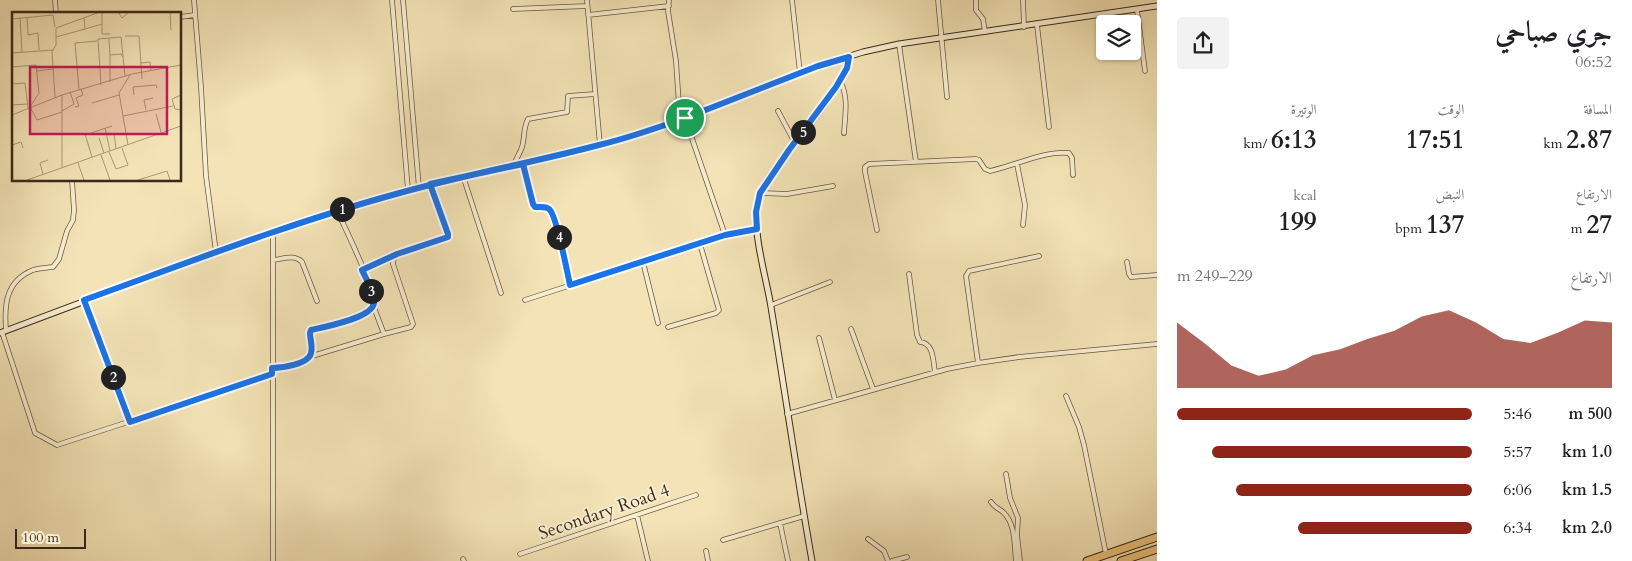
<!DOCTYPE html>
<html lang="ar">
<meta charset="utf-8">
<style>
body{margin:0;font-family:Cardo,Amiri,serif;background:#f2f2f2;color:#202124;direction:rtl;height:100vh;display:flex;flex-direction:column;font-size:19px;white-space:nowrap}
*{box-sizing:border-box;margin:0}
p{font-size:16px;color:#757577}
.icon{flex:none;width:28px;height:28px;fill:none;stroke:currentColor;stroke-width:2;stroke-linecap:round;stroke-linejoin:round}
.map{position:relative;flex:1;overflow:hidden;direction:ltr}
.drawer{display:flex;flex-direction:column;background:#fff;width:475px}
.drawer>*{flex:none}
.controls{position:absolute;left:1096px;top:15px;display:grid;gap:10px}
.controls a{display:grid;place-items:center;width:45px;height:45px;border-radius:5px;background:#fff;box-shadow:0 1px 4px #0004;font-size:25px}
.scale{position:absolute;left:15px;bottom:12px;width:71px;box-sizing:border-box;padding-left:5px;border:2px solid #3a2916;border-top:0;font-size:14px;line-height:18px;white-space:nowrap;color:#3a2916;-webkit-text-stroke:4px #f7edd0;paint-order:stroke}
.pin{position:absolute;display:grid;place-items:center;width:42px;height:42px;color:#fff;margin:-21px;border:2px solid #fff;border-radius:50%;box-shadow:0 1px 5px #0007}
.km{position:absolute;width:25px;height:25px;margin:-12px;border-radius:50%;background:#222;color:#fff;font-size:14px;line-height:25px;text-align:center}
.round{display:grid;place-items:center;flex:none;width:52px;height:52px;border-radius:5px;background:#f2f2f2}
.headline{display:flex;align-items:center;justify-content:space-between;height:85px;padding:0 20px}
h1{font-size:28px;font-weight:700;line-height:38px}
.metrics{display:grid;grid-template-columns:repeat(3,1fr);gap:8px;height:85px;padding:5px 20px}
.metrics div{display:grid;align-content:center}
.metrics b{font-size:25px;font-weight:700}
.metrics small{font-size:14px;font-weight:400}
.metrics p{font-size:14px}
.chart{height:140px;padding:10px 20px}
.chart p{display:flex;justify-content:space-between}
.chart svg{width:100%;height:90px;margin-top:5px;fill:#8f2418;opacity:.7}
ul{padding:0 20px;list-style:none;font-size:16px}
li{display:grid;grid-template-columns:80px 60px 1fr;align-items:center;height:38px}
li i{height:12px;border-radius:6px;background:#8f2418}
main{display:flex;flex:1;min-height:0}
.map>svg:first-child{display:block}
</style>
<main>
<section class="drawer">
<div class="headline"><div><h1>جري صباحي</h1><p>06:52</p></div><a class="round"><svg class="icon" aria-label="share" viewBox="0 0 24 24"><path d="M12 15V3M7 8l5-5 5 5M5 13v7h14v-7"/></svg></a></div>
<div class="metrics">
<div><p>المسافة</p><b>2.87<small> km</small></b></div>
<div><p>الوقت</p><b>17:51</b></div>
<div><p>الوتيرة</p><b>6:13<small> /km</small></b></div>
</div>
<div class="metrics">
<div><p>الارتفاع</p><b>27<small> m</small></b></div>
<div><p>النبض</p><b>137<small> bpm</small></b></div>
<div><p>kcal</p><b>199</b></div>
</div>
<div class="chart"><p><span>الارتفاع</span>229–249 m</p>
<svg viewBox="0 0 160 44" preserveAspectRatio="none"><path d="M0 44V12L10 22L20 33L30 38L40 35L50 28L60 25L70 20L80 16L90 9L100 6L110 12L120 20L130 22L140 17L150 11L160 12V44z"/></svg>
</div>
<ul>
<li><b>500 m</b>5:46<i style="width:100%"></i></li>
<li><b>1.0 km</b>5:57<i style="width:88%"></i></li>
<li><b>1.5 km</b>6:06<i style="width:80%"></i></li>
<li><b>2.0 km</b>6:34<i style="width:59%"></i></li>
</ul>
</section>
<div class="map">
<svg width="1157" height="561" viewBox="0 0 1157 561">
<rect width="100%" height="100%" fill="#f3e3b6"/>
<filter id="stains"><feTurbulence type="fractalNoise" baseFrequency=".004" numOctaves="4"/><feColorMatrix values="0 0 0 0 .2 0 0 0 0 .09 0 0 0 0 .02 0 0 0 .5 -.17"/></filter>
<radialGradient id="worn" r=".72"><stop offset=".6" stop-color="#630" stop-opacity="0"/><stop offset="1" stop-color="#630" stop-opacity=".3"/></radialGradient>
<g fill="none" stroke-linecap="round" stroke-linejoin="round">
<defs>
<path id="street" d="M55,0L56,14
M194,0L201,87L206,176L216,252
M392,0L408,190
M403,0L419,188
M587,0L600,145
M669,0L668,11L676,61L680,120
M792,0L800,73
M938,0L947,97
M976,0V10L983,19L985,32
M1023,0L1024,27
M513,9L587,6
M1137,10L1145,71
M588,15L669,6
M180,17L195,15
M1037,25L1049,127
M899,44L916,162
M840,81C849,97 845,115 844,133
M778,111L795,143
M685,118L725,235
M523,164L533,204L535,207C540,207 547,206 550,210C559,219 567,270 570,285
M1017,164L1025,205L1023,225
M514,166C516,157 520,154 522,147C525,137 523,128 528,119L567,112L568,96L595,94
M463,176L501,293
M760,193L787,194L833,186
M877,230L865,172V167L869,164L976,159L979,160L985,169L990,171C1014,166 1046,150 1069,153L1072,158L1073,175
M273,260C283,259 294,254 302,262L317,301
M643,262L658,323
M1127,262L1129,274L1131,277L1157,275
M362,269L393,258
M909,274L917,335L920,342C934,343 933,361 935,372
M84,300L130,422
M525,300L725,235L757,229
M771,305L830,282
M668,327L716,313L719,310L700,244
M851,329L873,389
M6,330C4,304 6,281 33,270C39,268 46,268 53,267L59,259L67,231L73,220L74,210L72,180
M2,332L35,433L57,445L224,391L272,374
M384,334L411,327L413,324L393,264L394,257L397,254L447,237L449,234L436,203L430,184
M819,338L835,400
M309,357L384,334L373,305
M978,363L966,276L969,271L1039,256
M272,367C282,368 309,364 311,353C313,347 310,339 310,333L311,331L365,314C369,311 373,308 374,302C375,290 344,225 337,211
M1066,396L1079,427L1084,445L1106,554
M787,414L947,369L978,363L1019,357L1157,344
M1006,474L1010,498L1018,518L1017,535L1020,561
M991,502C995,508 998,508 1003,512C1016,524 1014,545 1016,561
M637,515L648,561
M780,523L788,561
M868,539L884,551L888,561
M723,540L804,516
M706,551L708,561
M520,554L696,495
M463,559L464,561
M273,561V232
M892,561L907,557"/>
<path id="secondary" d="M0,333L216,252L337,211L430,184L576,151L639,134L722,104L819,66L863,52L899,44L1157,6
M812,561C797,476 785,392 771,307C766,276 751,229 758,199C761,187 770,176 777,166C794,144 848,81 849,57"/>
<path id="highway" d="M1087,561L1157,537
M1121,561L1157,549"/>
</defs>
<use href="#street" stroke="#68583e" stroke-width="5.5"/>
<use href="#secondary" stroke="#3a2916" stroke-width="7"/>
<use href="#highway" stroke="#3a2916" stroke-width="9"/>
<use href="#street" stroke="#f7edd0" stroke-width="4"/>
<use href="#secondary" stroke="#f7edd0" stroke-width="5"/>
<use href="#highway" stroke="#eac27b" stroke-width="7"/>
</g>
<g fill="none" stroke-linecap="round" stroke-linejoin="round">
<defs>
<path id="route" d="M685,118C657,128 628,138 599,145C531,163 463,175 396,194C290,223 187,263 84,300L130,422L272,374V368C282,368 309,364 311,353C313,347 310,339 310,333L311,330C325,327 372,318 374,303C375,293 366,279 362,270L397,254L448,237V234L430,184L523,164L533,204L535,207C540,207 547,206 550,210C557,218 567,271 570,285L725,235L757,229L756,212L760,193L789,150L836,87L847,68L849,57L818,66L685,118"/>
</defs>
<use href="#route" stroke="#fff" stroke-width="10"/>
<use href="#route" stroke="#1a73e8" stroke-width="6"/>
</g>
<g text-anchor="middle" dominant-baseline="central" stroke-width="4" stroke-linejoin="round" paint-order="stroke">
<g font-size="18" fill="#3a2916" stroke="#f7edd0">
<text transform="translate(604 512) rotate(-19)">Secondary Road 4</text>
</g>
</g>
<g transform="translate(12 12)">
<rect width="169" height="169" fill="#f3e3b6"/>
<path fill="none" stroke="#a99976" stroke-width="1" d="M90,0V22H98M106,0L110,6L117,0M158,0L159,18M15,5L16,23L26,21L27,38M8,6L10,40M0,7L41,3L43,15M73,17L90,12M113,24H127L130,67M44,25L73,17L72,6M97,27L98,43M0,41L41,38M129,51L138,50L139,59M0,55L24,53L27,81L18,95M25,59L41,57M98,70V43L109,42L111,45M0,72L13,71L16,96M89,73L86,27L109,25L113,64M67,78L63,31L85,29M50,83V155M122,83L121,75L144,73L145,76M169,83L160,87L163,97L169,98M43,85L40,40L44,33V16L88,0M80,91L107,83M0,93L16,92M18,95L25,108L50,100M63,95L67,94L64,86L71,83L69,77M134,98L132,88L141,86M50,99L62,92L58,80M144,102L149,120M0,103L50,83L120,62L169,53M111,104L161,94M93,116L98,139M79,121L100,114M102,121L104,137M73,122L80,145M87,126L92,141M0,133L9,130L11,136M116,133L107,81L118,63M97,140L104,157L116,153L110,136M89,143L98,168M66,151L72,168M31,162L28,151L36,148M15,168L169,114M126,168L155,159L158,168"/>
<path fill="#c2185b" fill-opacity="0.15" stroke="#c2185b" stroke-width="2.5" d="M18,55H155V122H18Z"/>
<rect width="169" height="169" fill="none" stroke="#3a2916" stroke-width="2.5"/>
</g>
<rect width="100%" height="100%" filter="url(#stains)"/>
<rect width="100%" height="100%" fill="url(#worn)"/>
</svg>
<div class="controls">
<a><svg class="icon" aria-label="layers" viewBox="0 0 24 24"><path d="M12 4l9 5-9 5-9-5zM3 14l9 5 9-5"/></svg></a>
</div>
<div class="scale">100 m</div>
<div class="pin" style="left:685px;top:118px;background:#1e9e55"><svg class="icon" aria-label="arrive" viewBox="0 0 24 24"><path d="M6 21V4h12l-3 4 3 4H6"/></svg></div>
<b class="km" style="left:342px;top:209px">1</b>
<b class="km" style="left:113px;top:377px">2</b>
<b class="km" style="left:371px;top:291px">3</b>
<b class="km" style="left:559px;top:237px">4</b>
<b class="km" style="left:803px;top:132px">5</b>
</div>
</main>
